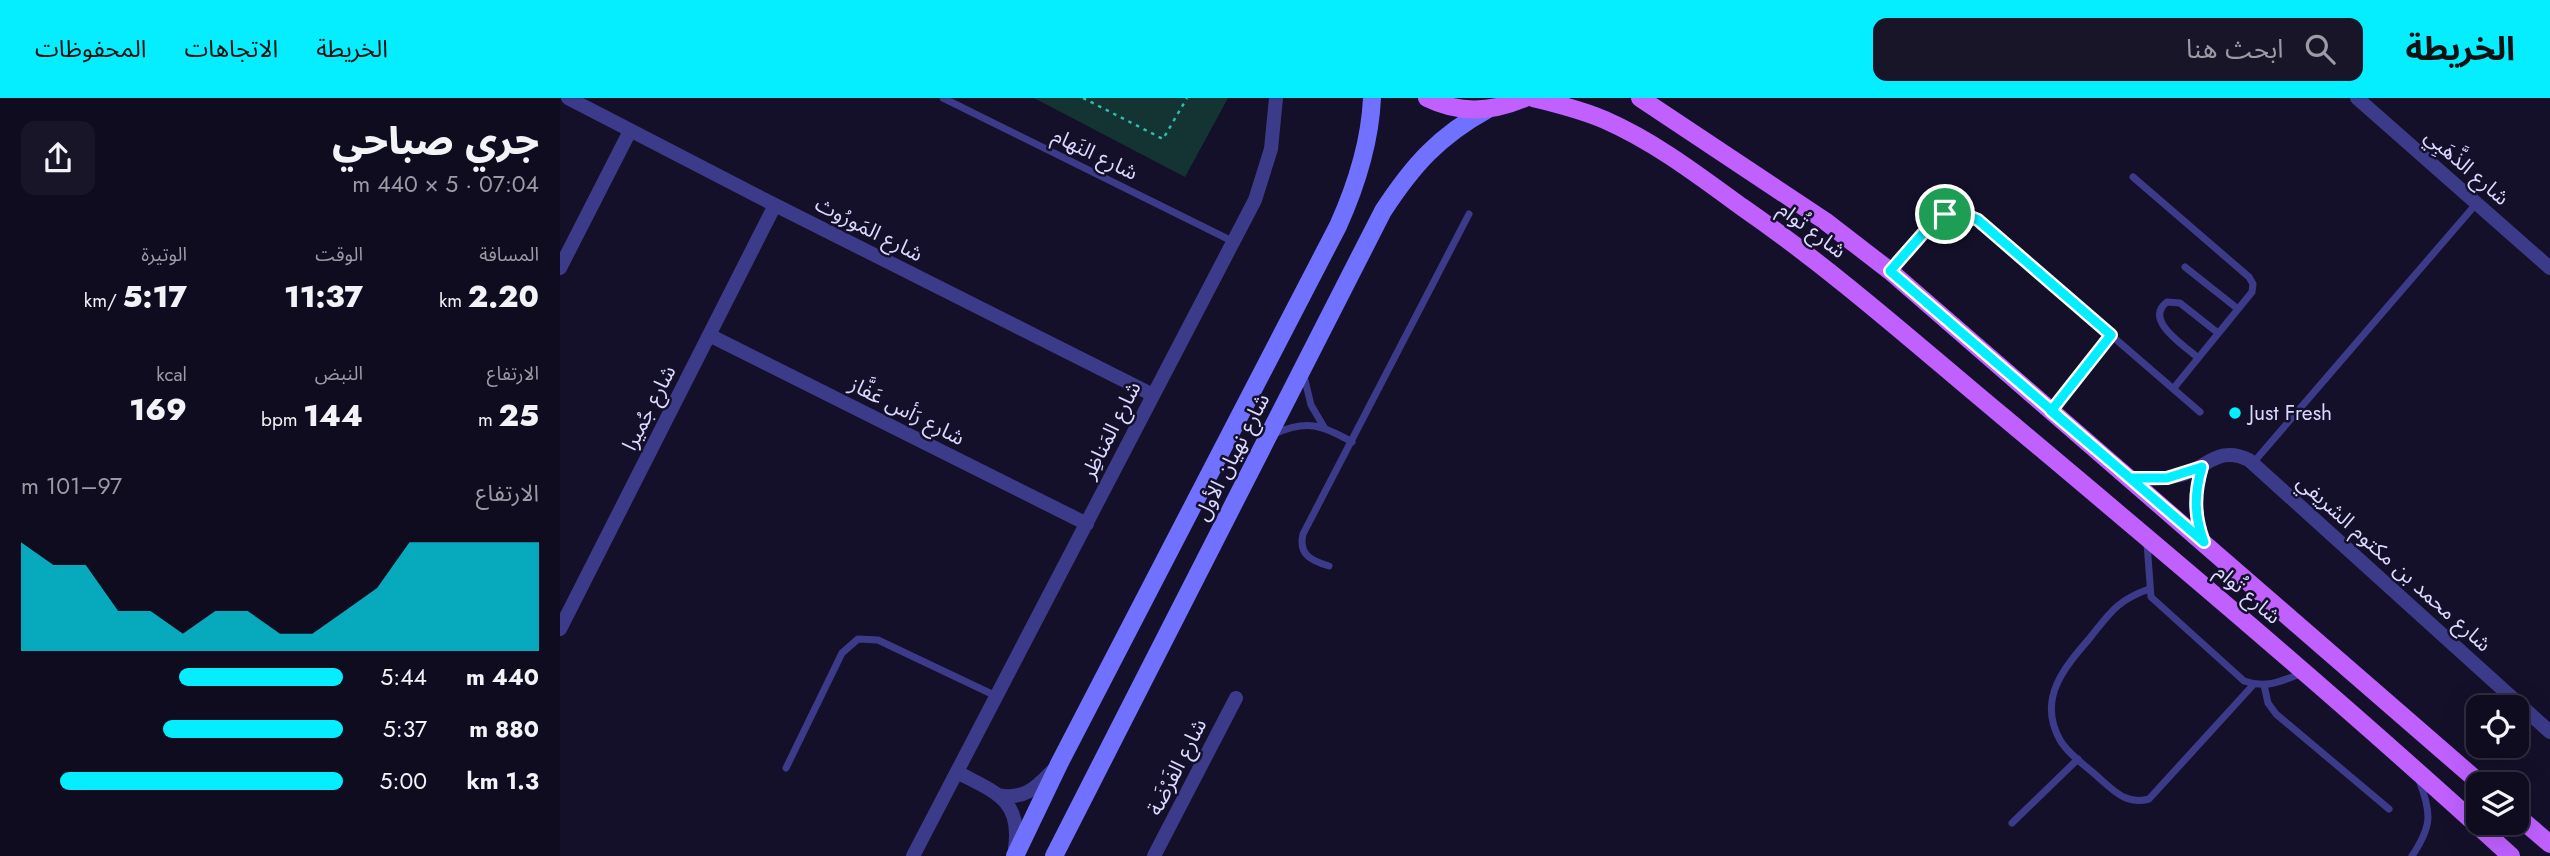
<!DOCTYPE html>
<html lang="ar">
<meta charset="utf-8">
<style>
body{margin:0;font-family:Jost,"Noto Sans Arabic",sans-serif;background:#181529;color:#f1f3f6;direction:rtl;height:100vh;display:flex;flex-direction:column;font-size:26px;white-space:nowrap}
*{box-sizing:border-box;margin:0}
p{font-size:23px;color:#9b9ba5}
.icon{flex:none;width:38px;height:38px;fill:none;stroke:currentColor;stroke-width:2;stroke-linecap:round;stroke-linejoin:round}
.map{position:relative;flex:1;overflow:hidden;direction:ltr}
.sheet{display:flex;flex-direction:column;background:#0f0c20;width:560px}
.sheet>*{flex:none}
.fabs{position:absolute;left:1906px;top:597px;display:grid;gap:14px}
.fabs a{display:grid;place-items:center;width:63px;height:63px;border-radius:14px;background:#0f0c20;box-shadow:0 7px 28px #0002,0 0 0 2px #2f2c3e;font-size:35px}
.pin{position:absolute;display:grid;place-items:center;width:60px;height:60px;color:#fff;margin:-30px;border:4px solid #fff;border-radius:50%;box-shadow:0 2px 7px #0007}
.round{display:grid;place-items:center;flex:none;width:74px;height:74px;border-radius:14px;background:#181529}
.head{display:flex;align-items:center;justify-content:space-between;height:119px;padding:0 21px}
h1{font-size:38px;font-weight:800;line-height:52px}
.stats{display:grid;grid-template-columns:repeat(3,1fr);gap:10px;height:119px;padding:7px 21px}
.stats div{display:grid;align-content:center}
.stats b{font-size:30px;font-weight:800}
.stats small{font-size:19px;font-weight:400}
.stats p{font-size:19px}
.chart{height:196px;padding:14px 21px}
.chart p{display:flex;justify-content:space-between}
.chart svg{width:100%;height:126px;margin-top:7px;fill:#05eeff;opacity:.7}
ul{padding:0 21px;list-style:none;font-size:23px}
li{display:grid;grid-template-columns:112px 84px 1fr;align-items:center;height:52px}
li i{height:18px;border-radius:9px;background:#05eeff}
header{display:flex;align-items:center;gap:42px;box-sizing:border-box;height:98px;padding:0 35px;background:#05eeff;color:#111}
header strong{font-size:33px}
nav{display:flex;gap:38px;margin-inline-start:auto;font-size:24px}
.search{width:490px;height:63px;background:#181529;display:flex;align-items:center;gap:18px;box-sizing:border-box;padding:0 24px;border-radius:14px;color:#9b9ba5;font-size:26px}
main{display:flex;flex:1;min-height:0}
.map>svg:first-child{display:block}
</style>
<header>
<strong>الخريطة</strong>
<div class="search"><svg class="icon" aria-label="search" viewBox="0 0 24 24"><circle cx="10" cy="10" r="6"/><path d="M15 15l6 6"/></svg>ابحث هنا</div>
<nav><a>الخريطة</a><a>الاتجاهات</a><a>المحفوظات</a></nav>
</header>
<main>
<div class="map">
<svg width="1990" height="758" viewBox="0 0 1990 758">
<rect width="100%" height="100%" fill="#14102a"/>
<path fill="#133432" d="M474,0H668L625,79Z"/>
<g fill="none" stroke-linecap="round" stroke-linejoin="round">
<path stroke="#2fbdb0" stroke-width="2.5" stroke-dasharray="3.5 5" stroke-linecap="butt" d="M523,0L603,41L627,0"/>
<path stroke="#3c3b89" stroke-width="7" d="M383,0L672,143
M1573,79L1689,179L1693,186L1692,194L1613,291
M1625,169L1678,211
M1330,173C1351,149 1376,103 1413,118L1640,314
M1638,260C1624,247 1583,222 1607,204L1620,205L1658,235
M744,278L751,307L764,329
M1491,313L1551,237
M714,336C747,321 762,327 792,344
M1693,365L1916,106
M1587,445L1591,499L1684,583C1706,591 1722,583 1742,575
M769,468C752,463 738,457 743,436L909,116
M1589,491C1556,503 1550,515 1529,541C1504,570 1477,601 1500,642C1508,656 1526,668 1538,679C1554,693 1566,707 1589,701L1694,586
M1704,587L1708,605L1716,616L1829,711
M226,670L282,555L298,541L318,542L436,598
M1452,725L1518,661
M1852,758C1872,728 1872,716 1859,682"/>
<path stroke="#3c3b89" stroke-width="14" d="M8,0L215,107L593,297
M1797,0L1990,170
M0,170L70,33
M149,237L527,426
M1642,369C1634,396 1634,418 1644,444
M1570,380C1587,382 1605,381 1621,377C1648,369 1659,347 1689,362L1990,634
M0,531L215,107
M397,674C434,694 462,701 455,750
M438,697C463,702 475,691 491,674
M353,758L695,102L711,51L716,0
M594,758L676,600"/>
<path stroke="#7071ff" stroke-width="18" d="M455,758L499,666L778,128C796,88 810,45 812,0
M494,758L823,113C853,67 879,38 928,11"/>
<path stroke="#bf60ff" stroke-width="18" d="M867,0C899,16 933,14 965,0
M973,0C998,6 1022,12 1045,22C1095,44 1138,77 1182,109C1273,172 1356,246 1440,316C1613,461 1785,606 1951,758
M1080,0L1265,123L1330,173L1921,686
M1956,717L1990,746"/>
</g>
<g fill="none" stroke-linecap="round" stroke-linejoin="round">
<defs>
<path id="route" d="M1385,116L1373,124L1330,173L1644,444C1634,418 1634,396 1642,369L1607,380H1570L1491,313L1551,237L1418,122L1399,114L1385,116"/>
</defs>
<use href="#route" stroke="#fff" stroke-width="14"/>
<use href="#route" stroke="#05eeff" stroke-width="9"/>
</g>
<circle fill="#05eeff" stroke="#14102a" stroke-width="2.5" cx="1675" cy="315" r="7"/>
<g text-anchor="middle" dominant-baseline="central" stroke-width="5" stroke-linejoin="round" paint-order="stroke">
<g font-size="21" fill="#dcd9ff" stroke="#14102a">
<text transform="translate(535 56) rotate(26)">شارع النَهام</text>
<text transform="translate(1907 69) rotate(41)">شارع الذَّهَبِي</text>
<text transform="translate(309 131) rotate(27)">شارع المَورُوث</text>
<text transform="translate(1252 132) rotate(37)">شارع تُوام</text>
<text transform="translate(89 310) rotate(-63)">شارع جُميرا</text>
<text transform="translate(347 313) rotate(27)">شارع رَأس عَفَّاز</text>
<text transform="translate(551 332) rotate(-63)">شارع المَناظِر</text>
<text transform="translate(672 359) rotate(-63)">شارع نهيان الأول</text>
<text transform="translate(1834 465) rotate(42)">شارع محمد بن مكتوم الشريفي</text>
<text transform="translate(1688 496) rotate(41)">شارع تُوام</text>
<text transform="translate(617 669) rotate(-63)">شارع الفَرْضَة</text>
</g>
<g font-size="21" fill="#dcd9ff" stroke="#14102a" text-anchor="start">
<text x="1689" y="315">Just Fresh</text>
</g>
</g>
</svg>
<div class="fabs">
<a><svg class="icon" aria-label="locate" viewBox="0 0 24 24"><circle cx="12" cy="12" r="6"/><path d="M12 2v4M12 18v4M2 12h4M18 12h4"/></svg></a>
<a><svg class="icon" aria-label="layers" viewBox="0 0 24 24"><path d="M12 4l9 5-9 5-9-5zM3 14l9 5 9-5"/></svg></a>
</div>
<div class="pin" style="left:1385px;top:116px;background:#1e9e55"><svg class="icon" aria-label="arrive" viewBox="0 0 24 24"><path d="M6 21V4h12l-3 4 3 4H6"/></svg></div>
</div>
<section class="sheet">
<div class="head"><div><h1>جري صباحي</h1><p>07:04 · 5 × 440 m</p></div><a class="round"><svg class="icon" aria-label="share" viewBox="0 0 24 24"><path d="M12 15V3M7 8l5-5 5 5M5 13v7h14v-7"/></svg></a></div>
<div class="stats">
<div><p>المسافة</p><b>2.20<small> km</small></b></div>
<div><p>الوقت</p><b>11:37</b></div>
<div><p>الوتيرة</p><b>5:17<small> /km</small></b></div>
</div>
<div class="stats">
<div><p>الارتفاع</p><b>25<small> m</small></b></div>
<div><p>النبض</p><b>144<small> bpm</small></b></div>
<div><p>kcal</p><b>169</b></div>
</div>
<div class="chart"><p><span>الارتفاع</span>97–101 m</p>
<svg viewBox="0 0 160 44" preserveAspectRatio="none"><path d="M0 44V6L10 14L20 14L30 30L40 30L50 38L60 30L70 30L80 38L90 38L100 30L110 22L120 6L130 6L140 6L150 6L160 6V44z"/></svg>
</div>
<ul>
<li><b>440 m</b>5:44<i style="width:51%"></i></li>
<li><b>880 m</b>5:37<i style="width:56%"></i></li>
<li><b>1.3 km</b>5:00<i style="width:88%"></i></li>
</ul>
</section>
</main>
